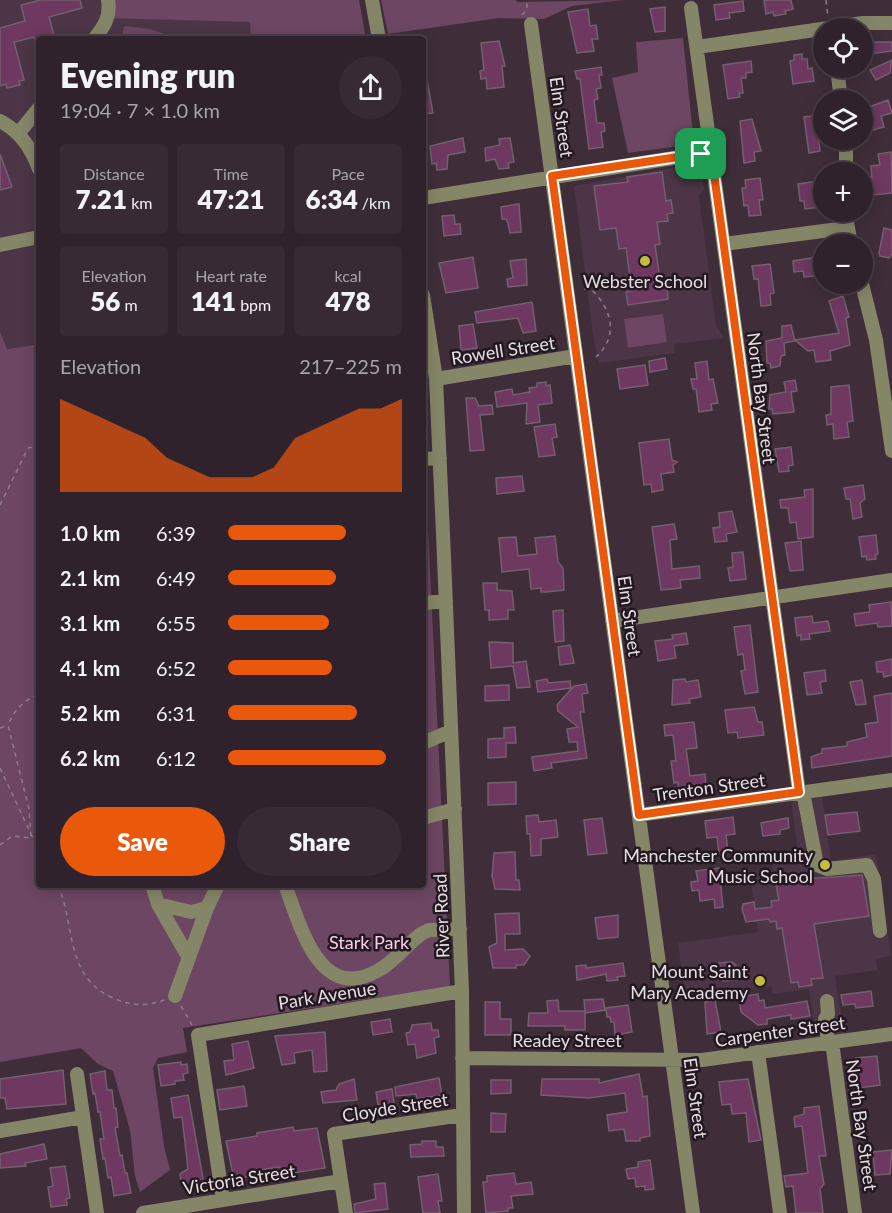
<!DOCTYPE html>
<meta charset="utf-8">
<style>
body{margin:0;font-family:Lato,sans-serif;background:#372a34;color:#f1f3f6;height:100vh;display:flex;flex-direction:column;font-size:22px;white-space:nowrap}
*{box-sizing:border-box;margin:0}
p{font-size:20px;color:#a7a4a9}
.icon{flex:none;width:33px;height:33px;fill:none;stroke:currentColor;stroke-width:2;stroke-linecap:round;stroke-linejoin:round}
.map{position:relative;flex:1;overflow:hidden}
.drawer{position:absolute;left:36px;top:36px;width:390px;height:852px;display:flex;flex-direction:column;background:#2f222c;border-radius:6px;box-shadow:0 3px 15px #0003,0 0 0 2px #4a3f48}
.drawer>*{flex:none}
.fabs{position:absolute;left:813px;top:18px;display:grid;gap:12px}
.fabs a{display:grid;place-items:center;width:60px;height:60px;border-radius:50%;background:#2f222c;box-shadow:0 3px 15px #0003,0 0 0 2px #4a3f48;font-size:30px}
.pin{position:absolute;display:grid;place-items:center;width:51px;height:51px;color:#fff;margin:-26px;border-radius:12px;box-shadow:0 3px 9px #0006}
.round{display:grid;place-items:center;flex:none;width:63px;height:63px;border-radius:32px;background:#372a34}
.overview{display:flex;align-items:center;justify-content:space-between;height:102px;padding:0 24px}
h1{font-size:33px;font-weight:800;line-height:45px}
.figures{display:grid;grid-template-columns:repeat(3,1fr);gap:9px;height:102px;padding:6px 24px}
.figures div{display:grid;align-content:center;border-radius:6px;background:#372a34;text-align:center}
.figures b{font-size:26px;font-weight:800}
.figures small{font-size:16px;font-weight:400}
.figures p{font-size:16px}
.chart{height:168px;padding:12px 24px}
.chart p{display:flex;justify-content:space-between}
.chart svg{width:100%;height:108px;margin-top:6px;fill:#ea580c;opacity:.7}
.cta{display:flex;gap:12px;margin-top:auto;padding:12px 24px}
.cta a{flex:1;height:69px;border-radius:36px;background:#ea580c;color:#fff;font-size:24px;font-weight:800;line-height:69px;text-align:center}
.cta a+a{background:#372a34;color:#f1f3f6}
ul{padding:0 24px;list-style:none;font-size:20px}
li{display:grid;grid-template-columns:96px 72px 1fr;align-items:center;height:45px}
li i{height:15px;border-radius:8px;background:#ea580c}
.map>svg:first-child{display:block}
</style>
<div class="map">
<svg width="892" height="1213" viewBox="0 0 892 1213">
<rect width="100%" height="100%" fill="#3f2e3a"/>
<path fill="#4c3546" d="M0,0H102V18L251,22V39H39V344L7,349L0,331Z
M700,163L704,189L699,196L716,326L724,338L674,344L675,353L599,363L594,342L574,186Z
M822,797L831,861L876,854L891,956L876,959L878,970L835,976L845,1040L817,1044L809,989L773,994L771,986L686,998L678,943L758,932L750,872L773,869L771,855L798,850L791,802Z"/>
<path fill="#6c4662" d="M102,0H359L366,39H251L250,22L101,18Z
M381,0H515L518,2L623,0L572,6L544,19L499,18L388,34Z
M124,26L150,29L178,39H122Z
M683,38L694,144L628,153L612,78L638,72L636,42Z
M663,314L667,342L628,348L624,319Z
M0,331L7,349L39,344V885H423V529H428L450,987L183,1028L187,1052L158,1058L153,1068L164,1146L170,1170L140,1192L135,1176L130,1130L113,1071L98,1064L81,1048L0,1062Z"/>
<path fill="#6e3861" stroke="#735f6d" stroke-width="1.5" d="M41,0H80L82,8L49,17L55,39H35L34,37L14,42L24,80L19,81L20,85L7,88L6,84L0,86V28L25,21L21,5Z
M764,0H791L793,9L785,11L786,14L774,16L773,12L766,14Z
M743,1L744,11L729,13L730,18L716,20L714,5Z
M665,7V31L655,32L650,9Z
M588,9L590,26L596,25L598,39H592L594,51L577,53L568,12Z
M499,41L505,66H502L504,87L487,89L486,78L481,79L480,71L484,70L481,43Z
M871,42H892V51L862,55V43Z
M802,54V59H807L808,69L812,68L814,81L793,84L790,61L794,60V55Z
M892,60L890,73L876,80L870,70Z
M751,61L752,72L746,73V78H741L743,93H739L740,97L728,99L723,65Z
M601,67L602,75H599L601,88L596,89L598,99L594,100L597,123H604L605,131L601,132L603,147L589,149L580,79H577L575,71Z
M427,80L433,113L423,114V81Z
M888,100L892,113L881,116L884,127L869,131L863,109Z
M819,115L822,134L818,135L820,151L809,153L804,117Z
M752,119L761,151L754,152L755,161L744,163L740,121Z
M463,138L465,152L448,155L447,169L437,170L436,163L432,164L430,146Z
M510,138L514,162L508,163L509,168L499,169L495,159L486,161L485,148L500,145L499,139Z
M891,152L892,193L873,195L871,166L880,165L878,154Z
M0,154L12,187L0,190Z
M662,172L666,201L671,200L673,213L667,214L668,221L657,222L660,244L655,245L661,287L667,286L668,299L628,305L626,292L632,291L626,248L619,249L616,228L600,230L594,186L628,182L627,177Z
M760,178L763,200H759L761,215L749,216L748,205L744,206L742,188H746L745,180Z
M819,181L822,207L805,209L804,201H800L798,184Z
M519,204L521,232L510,233L508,223L506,219H502L501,207Z
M454,215L455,224H460L461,234L444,236L442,216Z
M884,228L892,230V254L889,258L880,256L879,253Z
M824,256V269L813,270L814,276L804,277L803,271L794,272L793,261Z
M473,257L478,288L446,293L439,263Z
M526,259L527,285L508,287L507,279L513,278L510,261Z
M770,264L774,293L770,294L771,305L761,306L758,279H754L752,266Z
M843,296L849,317L846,318L850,345L830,351L831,360L816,362L814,350L808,351L795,340L839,333L829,301Z
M532,302L536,331L523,333L518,318L477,323L475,312Z
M473,324L477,348L461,350L459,326Z
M791,325L795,341L784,343L785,355L781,356L780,366L771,368L770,363H767L766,341L782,338V326Z
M665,358L667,369L650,372L649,361Z
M707,361L709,380L713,379L718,403L711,404L712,410L699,412L696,389H693L691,379H697L695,363Z
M645,365L648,385L620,389L617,369Z
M795,380L797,391L791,392L794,412L773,414L772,409H769L770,395L786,392L784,382Z
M546,382V386L550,385L552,403L538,405L540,422L526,424L527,403L497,407L495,392L512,389L513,395L530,392L529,388L537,387V383Z
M849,385L853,421L847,422L849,437L834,439L833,424L827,425L826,415L831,414V387Z
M466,398H475L479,406L492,405L493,414L480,415L484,450L470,451Z
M555,424L557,437L552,438L555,455L539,457L534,427Z
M669,439L672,460L677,462L673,465L674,472L661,474L663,490L652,492L651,484L644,485L639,443Z
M791,447L793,465L788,466L789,471L779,472L775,449Z
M522,476L524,491L497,494L496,478Z
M863,485L865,499L860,503L862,517L853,519L850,499H846L844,488Z
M813,489V537L798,539L796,522L790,523L788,508H781L780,500L805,497L804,490Z
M732,511L737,532L726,534L727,541L715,542L713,528L720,527L719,513Z
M674,524L677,539L670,540L672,569L699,566L700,578L680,580L681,588L661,590L652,527Z
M876,535L878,554L875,555L876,559L867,560L866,556L862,557L859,537Z
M555,536L558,562L563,568L564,590L546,592H541V588L531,589L529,569L502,572L499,538L516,537L518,556L537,554L535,538Z
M801,541L803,570L790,571L785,543Z
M743,552L746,579L730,581L728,568L733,567L732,553Z
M483,583H497V590L512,591L514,610H508V619L489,620V610H485Z
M891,602L892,626L878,627L877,623L856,626L854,614L870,612L869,605Z
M563,610L564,641L555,642L553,611Z
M812,616L813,623L828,621L830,631L809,634L810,639L801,640V635L797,636L795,618Z
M750,625L758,692L745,694L741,671L745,670L743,654L738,655L734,627Z
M686,633L688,644L674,646L676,658L658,661L655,641L673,639L672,635Z
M489,642L513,643V663L526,661L530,687L517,688L513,666L491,668Z
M570,645L574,663L560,665L558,647Z
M892,659V675L884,677L883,672H877L876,662Z
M825,670L826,681L820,682L822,693L807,695L804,673Z
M547,679L548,683L570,681L571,688L538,692L536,681Z
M685,679L686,682L698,680L701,697L689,699L690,703L672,705L673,680Z
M862,680L866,704L856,705L850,682Z
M586,684L588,693L582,694L584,712H580L587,758L551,763L552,768L534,771L532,757L578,751L577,742H569L567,729L578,727L558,711L557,705L574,686Z
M509,685V700L485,701V686Z
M892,693V756L812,768L811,757L822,753V749L847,746V742L867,737L865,724L878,722L874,696Z
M754,707L758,722H762L764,735L738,738L737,732L728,733L725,710Z
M694,722L697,748L686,749L690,776L705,774L706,785L678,788V782L674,783L671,761H676L673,735L665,736L664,725Z
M515,727L516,743H506V757L488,758V739L504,738V728Z
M516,782V804L488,805V783Z
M857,812L860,831L828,835L825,815Z
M538,815L539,822L556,820L558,837L541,839V855L531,856L530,834H527L526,816Z
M733,817L735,834L726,835L728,852L719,853L717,837L707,838L705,821Z
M602,818L607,853L588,855L584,820Z
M788,818L789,828L780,830V834L763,836L761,823Z
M515,852L516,880H519L520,890L495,889L492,876L494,853Z
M719,868L723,907L715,908L714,899L700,901L699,890L692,891L691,882L698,881L696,871Z
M804,875L805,879L862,875L869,916L814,924L823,978L811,979L812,985L799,987L798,982L791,983L782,928L777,929L776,921L770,922L769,919L746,922L742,909L743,904L754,902L755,909L772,907L771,901L779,900L775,880Z
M519,913L520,934H505V950L523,949L530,956L524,965H516V968H493L489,947L497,943L495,914Z
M618,915V937L598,939L595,918Z
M731,962L736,965L737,980L723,981L719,963Z
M623,963L625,976L617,977L618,980L607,981L606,974L577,980L576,966L586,965V968Z
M871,991L873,1006L856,1008L855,1004L843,1005L841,995Z
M758,994L759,1001L764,1000L765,1008L807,1001L810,1016L791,1019V1015L767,1019V1024L758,1025L741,1012L739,997Z
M603,999L605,1010L585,1013V1030H565V1026H528L529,1013H548L547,1001L558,1000L559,1011H585L584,1000Z
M715,1000L721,1032L707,1034L705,1002Z
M485,1002H500V1019H511V1035H485Z
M628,1005L632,1032L615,1035L614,1022H611L610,1017H607L606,1008Z
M390,1019L392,1032L373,1035L371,1022Z
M431,1023L432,1030H438L439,1037L434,1038L436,1053L417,1058L415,1044L408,1045L406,1033L410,1032L412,1025Z
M325,1032L327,1071L314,1072L312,1050L294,1053L295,1063L282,1065L275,1036Z
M248,1041L254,1068L226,1075L224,1061L234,1060L232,1044Z
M877,1056L880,1085L859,1088L856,1058Z
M181,1062V1065L187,1064L188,1073L183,1074L184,1080L175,1081V1084L161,1086L158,1065Z
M63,1070L66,1104L7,1109L5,1098H0V1079Z
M105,1071L107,1090H112L114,1108H116L118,1127L115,1128L120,1156L122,1155L125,1173H127L131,1193L114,1196L111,1177L108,1178L105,1158L103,1159L100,1139H104L100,1112H98L95,1093L93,1094L90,1074Z
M639,1074L643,1097L647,1096L650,1136L640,1138V1141H626L624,1129L609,1131L607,1115L627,1112L625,1093L589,1098L541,1095L542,1079H599V1083Z
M439,1078L442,1095L417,1099L416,1094L396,1096L395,1087Z
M354,1079L357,1100L323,1103L321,1092L336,1090L339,1084Z
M748,1079L761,1140L749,1142L746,1113L732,1114L731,1104L722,1105L719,1082Z
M491,1080H511V1093L491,1094Z
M244,1086L247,1106L220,1110L217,1090Z
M392,1089L394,1103L378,1105L376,1092Z
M188,1095L204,1184L186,1187V1182L181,1183L180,1174L188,1169L182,1117L174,1118L171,1098Z
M819,1106L826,1156H819L824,1184L820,1189L823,1213H796L793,1186L786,1187L784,1176L808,1173L802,1126L795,1127L794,1117L804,1114V1108Z
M491,1113L506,1114L505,1132H491Z
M293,1127L294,1131L317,1128L325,1168L281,1175L280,1167L252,1171V1176L234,1179L226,1141L257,1136V1133Z
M422,1141H436V1147H443L444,1156L411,1157L410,1145L422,1144Z
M44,1144L47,1159L25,1163L26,1166L0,1168V1154Z
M892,1150L890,1174L875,1175L873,1152Z
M650,1160L654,1189L645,1190V1186L636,1187L635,1178L628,1179L626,1169L638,1167V1162Z
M65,1166L70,1198L66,1199L67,1205L51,1207L48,1187L53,1186L50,1168Z
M514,1173L516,1184L531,1182L533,1194L511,1196L513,1208H508V1211L486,1213L483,1182H487V1176Z
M438,1174L442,1201H438L440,1213H423L418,1177Z
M385,1183L388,1209L355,1213L354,1204L376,1199L374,1184Z"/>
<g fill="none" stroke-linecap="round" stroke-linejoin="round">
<path stroke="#8c7e88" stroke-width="1.5" stroke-dasharray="4.5 4.5" stroke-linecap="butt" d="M826,0L828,17
M522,15L527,10V0
M584,289L592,290C612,310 619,336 596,357
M0,505L28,448L39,446
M0,728L8,725
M0,768L39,851
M0,845L12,836L31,838L29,809L8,725C15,709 23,701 39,694
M58,885C75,924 65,976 111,997C130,1006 144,1007 164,1000
M181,1006L192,1025"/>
<path stroke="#858568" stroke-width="14" d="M372,0L379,39
M691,8L799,792
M531,24L693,1213
M94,39C104,27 111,16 108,0
M697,47L863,23H892
M837,68L841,100
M0,121C21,132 31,148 39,169
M18,134L39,108
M846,140V172
M423,198L711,152
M845,212L851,244
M724,244L846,228
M0,245L39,237
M862,284L876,340L892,451
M423,295L436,379L443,534L462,991L464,1213
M436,379L576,356
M423,459L440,458
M423,603L446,601
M612,621L892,580
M423,743L451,731
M803,792L817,865L827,869L867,865L874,879L880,931
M639,815L892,780
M423,818L455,809
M152,885L158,904L189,958
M285,885C300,923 318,1005 379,970C395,961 406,945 421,934L429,930L460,929
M158,904L191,912L207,908
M175,996L207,908L218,885
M827,1001L828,1014L825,1019L828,1042
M832,1042L855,1213
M758,1052L780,1213
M462,1058L702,1060L892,1034
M77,1074L97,1213
M0,1131L83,1117
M223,1200L198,1035L462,991
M143,1213L341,1181
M346,1213L334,1134L462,1115"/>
</g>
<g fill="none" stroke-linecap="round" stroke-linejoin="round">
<defs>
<path id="route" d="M711,152L799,792L639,815L552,176Z"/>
</defs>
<use href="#route" stroke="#fff" stroke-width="12"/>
<use href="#route" stroke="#ea580c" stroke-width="8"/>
</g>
<g fill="#c2bd3f" stroke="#21191f" stroke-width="2">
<circle cx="645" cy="261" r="6"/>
<circle cx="825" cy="865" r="6"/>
<circle cx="760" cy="981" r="6"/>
</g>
<g text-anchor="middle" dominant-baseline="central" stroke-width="5" stroke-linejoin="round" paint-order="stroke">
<g font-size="18" fill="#e7dce4" stroke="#21191f">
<text transform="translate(562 117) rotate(82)">Elm Street</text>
<text transform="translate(503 350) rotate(-9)">Rowell Street</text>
<text transform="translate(762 398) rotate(83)">North Bay Street</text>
<text transform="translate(630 616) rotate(82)">Elm Street</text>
<text transform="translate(709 787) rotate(-8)">Trenton Street</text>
<text transform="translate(441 916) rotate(-92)">River Road</text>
<text transform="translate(327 995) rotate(-9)">Park Avenue</text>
<text transform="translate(780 1031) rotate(-8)">Carpenter Street</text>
<text x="567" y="1040">Readey Street</text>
<text transform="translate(696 1098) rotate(82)">Elm Street</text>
<text transform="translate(395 1107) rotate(-9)">Cloyde Street</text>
<text transform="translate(862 1125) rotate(82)">North Bay Street</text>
<text transform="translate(239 1179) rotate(-9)">Victoria Street</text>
</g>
<g font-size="18" fill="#e7dce4" stroke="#21191f" text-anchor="end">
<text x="645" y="281" text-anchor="middle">Webster School</text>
<text x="813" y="855">Manchester Community<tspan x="813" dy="21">Music School</tspan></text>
<text x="748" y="971">Mount Saint<tspan x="748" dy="21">Mary Academy</tspan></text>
</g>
<g font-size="18" fill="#fecbef" stroke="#21191f">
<text x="369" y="942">Stark Park</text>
</g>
</g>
</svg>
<div class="fabs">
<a><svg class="icon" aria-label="locate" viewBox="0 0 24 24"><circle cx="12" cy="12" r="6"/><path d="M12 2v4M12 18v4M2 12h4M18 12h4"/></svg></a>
<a><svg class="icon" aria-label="layers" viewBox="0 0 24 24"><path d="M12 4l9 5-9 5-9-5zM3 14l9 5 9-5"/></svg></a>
<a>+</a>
<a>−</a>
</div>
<div class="pin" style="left:701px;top:154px;background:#1e9e55"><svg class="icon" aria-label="arrive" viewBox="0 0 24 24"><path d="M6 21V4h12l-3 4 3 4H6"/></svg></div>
<section class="drawer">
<div class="overview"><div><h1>Evening run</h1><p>19:04 · 7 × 1.0 km</p></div><a class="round"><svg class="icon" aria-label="share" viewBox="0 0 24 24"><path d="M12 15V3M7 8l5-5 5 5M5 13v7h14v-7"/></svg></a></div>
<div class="figures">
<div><p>Distance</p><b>7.21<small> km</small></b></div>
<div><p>Time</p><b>47:21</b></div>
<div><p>Pace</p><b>6:34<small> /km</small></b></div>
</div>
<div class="figures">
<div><p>Elevation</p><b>56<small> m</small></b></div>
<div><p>Heart rate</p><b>141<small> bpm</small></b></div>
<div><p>kcal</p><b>478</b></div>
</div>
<div class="chart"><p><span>Elevation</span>217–225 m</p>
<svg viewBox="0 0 160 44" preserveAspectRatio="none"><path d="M0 44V6L10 10L20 14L30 18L40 22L50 30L60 34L70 38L80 38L90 38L100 34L110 22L120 18L130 14L140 10L150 10L160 6V44z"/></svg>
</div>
<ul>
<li><b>1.0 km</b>6:39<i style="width:68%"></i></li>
<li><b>2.1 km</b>6:49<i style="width:62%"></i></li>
<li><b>3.1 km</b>6:55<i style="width:58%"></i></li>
<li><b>4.1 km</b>6:52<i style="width:60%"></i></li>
<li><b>5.2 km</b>6:31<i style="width:74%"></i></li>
<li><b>6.2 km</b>6:12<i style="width:91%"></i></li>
</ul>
<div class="cta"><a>Save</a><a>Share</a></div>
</section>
</div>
